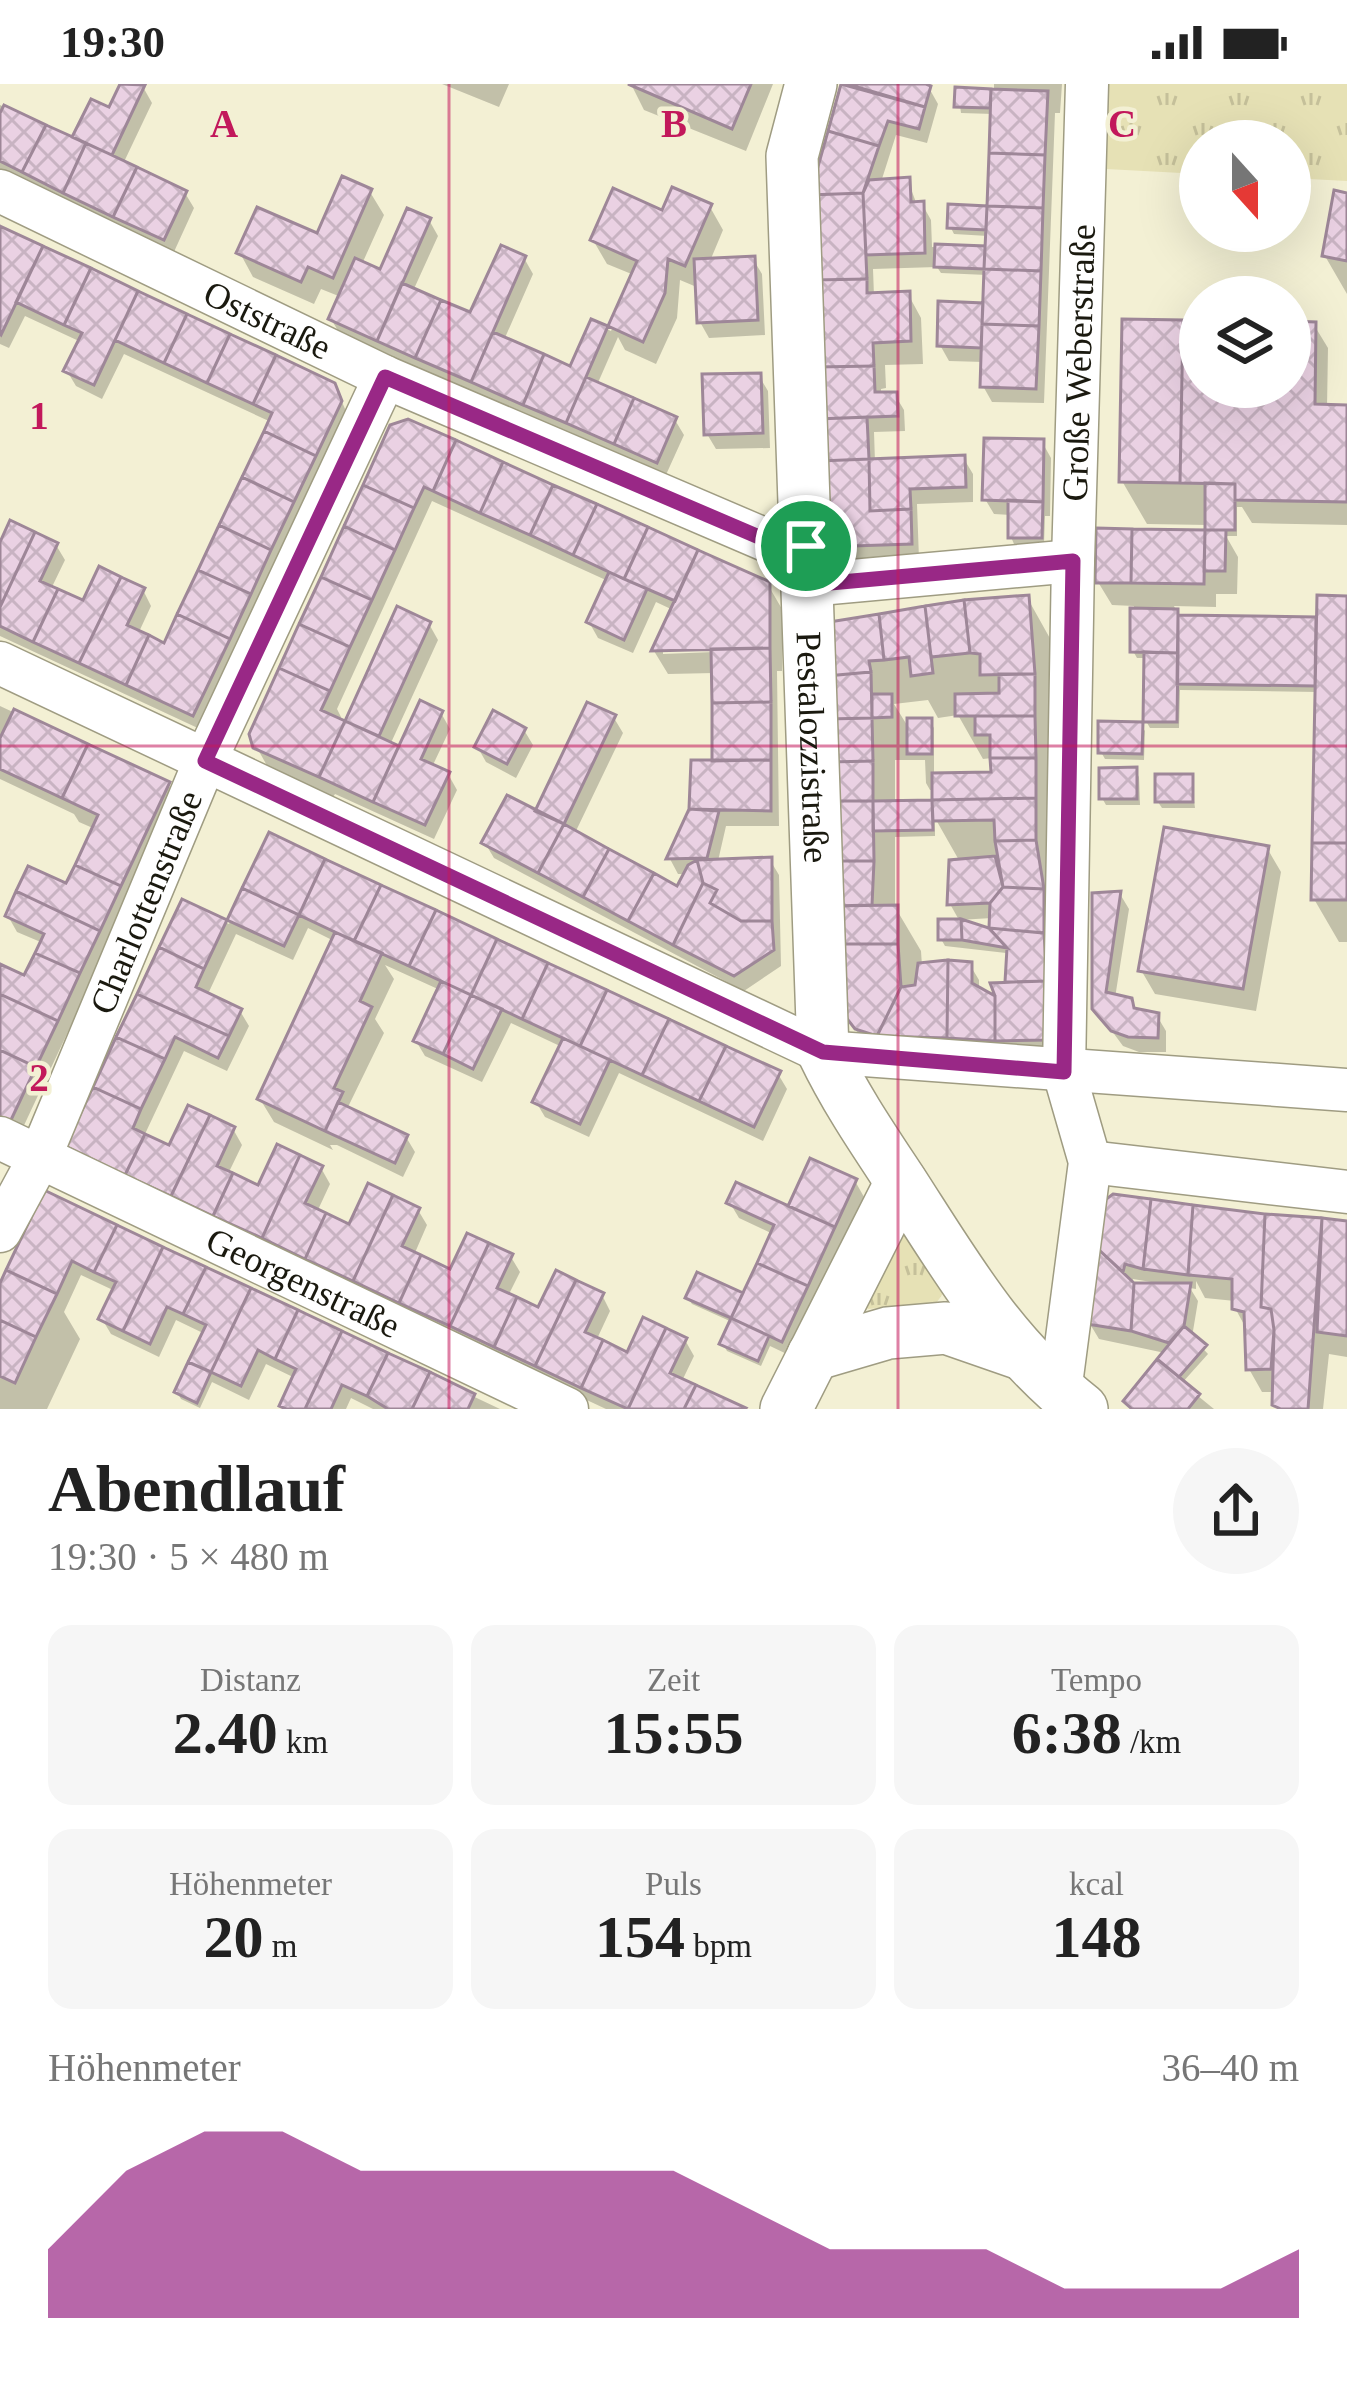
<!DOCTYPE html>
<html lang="de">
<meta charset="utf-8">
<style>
body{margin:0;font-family:Georgia,serif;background:#f6f6f6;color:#222;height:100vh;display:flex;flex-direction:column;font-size:45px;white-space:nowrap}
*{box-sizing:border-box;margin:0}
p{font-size:39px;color:#767676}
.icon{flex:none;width:66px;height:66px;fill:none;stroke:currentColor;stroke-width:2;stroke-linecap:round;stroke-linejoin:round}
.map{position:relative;height:1325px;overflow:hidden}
.details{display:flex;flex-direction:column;background:#fff;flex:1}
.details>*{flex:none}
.needle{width:78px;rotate:159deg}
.controls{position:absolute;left:1179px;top:36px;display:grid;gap:24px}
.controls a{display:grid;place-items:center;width:132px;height:132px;border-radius:50%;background:#fff;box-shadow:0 12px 48px #0002;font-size:60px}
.pin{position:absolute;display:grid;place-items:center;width:102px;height:102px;color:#fff;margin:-51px;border:6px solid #fff;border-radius:50%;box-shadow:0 3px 12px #0007}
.round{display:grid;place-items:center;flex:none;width:126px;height:126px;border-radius:63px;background:#f6f6f6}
.headline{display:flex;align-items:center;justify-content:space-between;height:204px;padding:0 48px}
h1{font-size:66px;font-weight:700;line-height:90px}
.figures{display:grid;grid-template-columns:repeat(3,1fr);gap:18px;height:204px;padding:12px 48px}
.figures div{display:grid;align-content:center;border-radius:24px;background:#f6f6f6;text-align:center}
.figures b{font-size:60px;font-weight:700}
.figures small{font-size:33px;font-weight:400}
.figures p{font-size:33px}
.chart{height:336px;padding:24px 48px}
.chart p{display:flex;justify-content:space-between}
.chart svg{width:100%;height:216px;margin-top:12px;fill:#992886;opacity:.7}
.status{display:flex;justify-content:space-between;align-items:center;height:84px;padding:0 60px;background:#fff;direction:ltr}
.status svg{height:33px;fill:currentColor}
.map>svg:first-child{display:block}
</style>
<div class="status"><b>19:30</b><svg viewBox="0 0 49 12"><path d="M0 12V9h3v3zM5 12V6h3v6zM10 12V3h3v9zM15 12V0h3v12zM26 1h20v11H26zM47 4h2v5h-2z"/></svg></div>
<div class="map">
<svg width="1347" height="1325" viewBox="0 0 1347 1325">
<defs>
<pattern id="grass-tufts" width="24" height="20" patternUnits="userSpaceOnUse" patternTransform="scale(3)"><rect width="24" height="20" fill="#e6e1b5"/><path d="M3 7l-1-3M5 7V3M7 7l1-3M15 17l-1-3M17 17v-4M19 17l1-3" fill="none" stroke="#c5c09a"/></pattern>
<pattern id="building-cross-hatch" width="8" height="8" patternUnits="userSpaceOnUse" patternTransform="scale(3)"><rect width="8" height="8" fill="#ead1e3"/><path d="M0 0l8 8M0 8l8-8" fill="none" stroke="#c8b3c2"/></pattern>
</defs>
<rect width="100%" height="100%" fill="#f3f0d4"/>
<path fill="url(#grass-tufts)" d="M1105,0H1347V97L1290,94V57H1200V90L1106,85Z
M904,1147L944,1208L937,1218L868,1225L864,1220Z"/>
<path fill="#0003" fill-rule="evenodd" d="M123,0L143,3L152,19L123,80L185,109L194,124L173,170L0,85V21L74,57L110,27Z
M442,0H509L499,23Z
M631,0H773L746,67L644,26Z
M845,0H915L929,4L938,20L927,59L896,51L881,98L908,97L917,121L922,120L931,136L932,163L988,165V152L954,150L951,144L989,125L993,30L961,29L958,6L994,8V0H1062L1060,29H1055L1044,319L992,318L983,302L984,278L949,277L940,261L986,222L987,191L941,189L937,183L873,185L874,212L908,210L921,234L923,280L885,281L886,304L881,305V311H895L904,326L905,347L874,348L875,378L964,375L973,390V418L917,420L919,475L835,478L826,462L814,112Z
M370,108L384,131L362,180L382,189L429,136L438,152L413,207L472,232L524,174L533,190L504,256L572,286L592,239L611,247L634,191L607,180L593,156L664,130L710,123L723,146L710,177L753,175L762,190L765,251L709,254L700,238L699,204L680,196L677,234L656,280L625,266L618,253L597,301L675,336L684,351L665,393L340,250L331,235L341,213L321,205L314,220L253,193L240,169L318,153Z
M1347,112V210L1325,172Z
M0,146L333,302L342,318L349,334L202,646L0,552V465L56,461L65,476L51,505L84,520L143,506L151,522L138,550L165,563L271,338L124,270L102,315L76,302L67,287L81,258L25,232L9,264L0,260Z
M1200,239V303H1290V240L1314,241L1328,264L1327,323L1347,324V441L1252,439L1242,423H1237V452H1226L1238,473L1237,510H1216V523L1174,522L1180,534L1314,536L1319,545L1347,515V858H1339L1314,815L1318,608L1180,606L1179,644H1150L1146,637L1147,574H1137L1133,567L1134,522L1112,521L1098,498L1207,449L1208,441L1147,440L1122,397Z
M759,292L768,307L770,364L716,365L707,350Z
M393,343L768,501L782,525V587H777L779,742H726L718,777L770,776L779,791L781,882L744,907L494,774L485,759L536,731L614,634L623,649L575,749L678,806L687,790H678L670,775L692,725L694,679L715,680L714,589L668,590L654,567L673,526L656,518L633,569L598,554L589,538L608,497L432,417L337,625L341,633L339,638L346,641L399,526L429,540L438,556L390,661L401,666L441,629L450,645L432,683L448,690L457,706L434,755L335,710L332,715L270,687L256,662ZM714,562V568L663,570V564Z
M1042,358L1051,374L1050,432H1045L1044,460H1014L1011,453V431L994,430L985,415Z
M1028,515L1052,558L1054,971L873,975L847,931L826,541ZM928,616L938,634L958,631L983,675L992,674L994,691L934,692V644L930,637L910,646L894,620ZM895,676H925L926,699L930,706H935V719H895ZM935,734L960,778L950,820L959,836L992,834V848L941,855L945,862L1006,869L1010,901L1000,919L979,907V896L970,881L922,882L921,867L895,823V753L935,752Z
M0,622L168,700L182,724L128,820L19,1052L0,1043V884L26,895L43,859L17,848L8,832L68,803L95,745L79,738L74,730L0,695Z
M1141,641L1145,647L1144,676L1105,675L1101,668Z
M524,646L533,661L516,694L486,678L477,662Z
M1135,686L1139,693L1140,721H1106L1102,714Z
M1191,693L1195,724H1162L1158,718Z
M270,752L778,990L787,1005L763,1057L619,989L589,1053L545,1033L536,1018L562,963L511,939L482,998L425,972L416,957L440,906L385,881L394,895L375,935L384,949L348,1023L406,1053L415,1068L403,1093L337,1061H330L333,1066L274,1038L260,1015L334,857L308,844L293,876L236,850L207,912L240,927L249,942L227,987L184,967L145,1050L170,1065L233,1045L242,1061L228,1090L259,1105L321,1084L330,1100L317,1128L350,1144L418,1126L427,1141L414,1171L452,1189L511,1173L520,1188L508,1212L540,1227L602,1211L610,1227L596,1257L628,1272L685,1256L694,1272L682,1297L741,1325H606L77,1078L183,819L229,840Z
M1267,764L1281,788L1256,927L1155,910L1141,886Z
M1120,810L1129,825L1115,914L1136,928L1157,932L1166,947V968H1139L1123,962L1095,924Z
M855,1097L864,1113L791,1272L770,1262L761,1282L727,1267L723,1260L732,1238L692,1220L688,1214L744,1213L773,1150L739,1134L730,1119L790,1126Z
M45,1110L500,1325H373L351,1314L346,1325H284L295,1294L266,1280L249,1316L212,1298L200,1324L181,1315L177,1308L205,1250L176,1236L159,1273L111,1250L102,1235L115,1207L81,1191L64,1228L80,1255L47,1325H0V1206Z
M1104,1121L1196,1124L1347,1141V1273L1329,1270L1323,1325H1278L1275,1308H1262L1249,1285L1247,1246L1235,1224V1217L1205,1214L1196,1197V1205L1190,1204L1198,1217L1192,1253L1208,1270L1182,1299L1214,1325H1131L1126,1318L1165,1269L1099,1255L1090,1240ZM1133,1195L1157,1199V1202H1131Z"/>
<path fill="url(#building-cross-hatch)" stroke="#9e8798" stroke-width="3" d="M120,0L145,1L112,71L72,53L91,15L109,23Z
M628,0H751L732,45Z
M841,0L925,23L919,45L888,37L879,62L828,47Z
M847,0H926L931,2L925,23Z
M955,3L991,5L990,24L954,23Z
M991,5L1048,7L1045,71L989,69Z
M4,21L46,41L22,88L0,77V29Z
M46,41L86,59L63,109L22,88Z
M828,47L879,62L863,109L810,111Z
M86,59L137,83L113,133L63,109Z
M989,69L1045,71L1043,124L987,122Z
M137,83L187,107L164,156L113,133Z
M342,92L372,105L333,194L308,183L301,198L236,169L257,123L317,149Z
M910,93L911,118L924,117L925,169L866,171L863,109L869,96Z
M672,103L712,120L685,182L668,175L665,209L643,258L608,242L637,177L590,156L613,104L662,126Z
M1334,106L1347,109V177L1322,172Z
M863,109L867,195L814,196L810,111Z
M948,120L987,122L986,146L947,144Z
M987,122L1043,124L1041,187L984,185Z
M407,124L431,134L377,257L328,235L355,174L380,185Z
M0,142L43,162L1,251L0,250Z
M935,160L985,162L984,185L934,183Z
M501,161L526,172L471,298L415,274L441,216L470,228Z
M43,162L91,184L64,241L16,218Z
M755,172L758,236L697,239L694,175Z
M91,184L138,207L94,301L63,287L82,249L64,241Z
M984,185L1041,187L1039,242L982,240Z
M867,195V209L910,207L911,257L873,259L874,282L817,283L814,196Z
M402,199L441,216L415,274L377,257Z
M138,207L187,230L164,279L115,256Z
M938,217L983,219L981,264L937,262Z
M187,230L230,250L207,299L164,279Z
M591,235L608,242L566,339L523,321L544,270L570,282Z
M1122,235L1183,236L1180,399L1119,398Z
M1183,236H1200V303H1290V237L1316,238L1315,320L1347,321V418L1235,416V400L1180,399Z
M982,240L1039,242L1036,305L980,303Z
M493,248L544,270L523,321L471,298Z
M230,250L276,271L253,320L207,299Z
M276,271L335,299L342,317L316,372L264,347L272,329L253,320Z
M874,282L875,308H897L898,332L818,335L817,283Z
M761,289L763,349L704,351L702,290Z
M586,293L634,314L614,360L566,339Z
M634,314L677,333L657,379L614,360Z
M867,333L869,375L820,377L818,335Z
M408,335L456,356L433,407L424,403L414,424L363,401L390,341Z
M264,347L316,372L294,418L242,393Z
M984,354L1044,355L1043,418L982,416Z
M456,356L503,378L480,429L433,407Z
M965,371L966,403L910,405L911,425L870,427L869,375Z
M869,375L870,427L911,425L912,460L823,463L820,377Z
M503,378L553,401L530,451L480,429Z
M242,393L294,418L271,466L219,441Z
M1205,399L1235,400V446H1205Z
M363,401L414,424L395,466L344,442Z
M553,401L597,420L573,471L530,451Z
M1008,416L1043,418L1042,454H1008Z
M597,420L648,443L624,495L573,471Z
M10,436L35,448L0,523V458Z
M219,441L271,466L251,510L198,486Z
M344,442L395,466L372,516L321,493Z
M648,443L698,466L675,517L624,495Z
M1096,444L1132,445L1131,499H1095Z
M1132,445L1205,446L1204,500L1131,499Z
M1205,446H1226L1225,487H1204Z
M35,448L58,459L40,497L58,505L33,558L0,542V523Z
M698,466L770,498V564L651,567Z
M99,482L121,493L79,579L33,558L58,505L83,516Z
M198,486L251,510L230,555L177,530Z
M609,488L647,505L624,556L586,538Z
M121,493L145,504L127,541L149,551L126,601L79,579Z
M321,493L372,516L350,563L299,540Z
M1029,511L1035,590L980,591V570L970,569L964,516Z
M1317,511L1347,512V759H1312Z
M964,516L970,569L931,573L925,522Z
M397,522L431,538L379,652L345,637Z
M925,522L933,589L911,592L909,573L884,576L879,530Z
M1130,524L1178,525V569L1130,568Z
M177,530L230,555L193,632L126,601L149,551L164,559Z
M879,530L884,576L869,577L871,588L826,592L823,539Z
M1178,531L1316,533L1315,602L1177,600Z
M299,540L350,563L330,607L279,584Z
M770,564L771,618L712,619L711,565Z
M1144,568L1178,569L1177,638H1143Z
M279,584L330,607L321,626L345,637L319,693L253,664L249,650Z
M871,588L872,634L828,635L826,592Z
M999,590H1035V632H955V610L999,609Z
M872,610H892V633L872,634Z
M420,616L443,627L421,675L450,688L425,741L373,718Z
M587,618L616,631L564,740L535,727Z
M771,618V676L712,677V619Z
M14,625L88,660L62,714L0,685V654Z
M493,626L526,644L507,680L474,663Z
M975,632H1035L1036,674H990V651H975Z
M872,634L873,677L829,678L828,635Z
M907,634H932V670H907Z
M345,637L399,662L373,718L319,693Z
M1098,637L1143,638L1142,670L1098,669Z
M88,660L170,698L121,802L75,781L98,731L62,714Z
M990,674H1036V714L932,716V689L991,688Z
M691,676H771V727L689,725Z
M873,677V717H829V678Z
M1137,683V715H1099V684Z
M1155,690H1193V718H1155Z
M507,711L564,740L538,789L481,759Z
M1036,714V756L995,757L994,736L933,737L932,716Z
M932,716L933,746L873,747V717Z
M829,717H873L874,777H830Z
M689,725L719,727L707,774L666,775Z
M564,740L609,765L583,813L538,789Z
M1164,743L1269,762L1243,905L1138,887Z
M269,748L325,775L299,831L242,804Z
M1036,756L1044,805L1003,803L995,757Z
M1312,759H1347V816H1311Z
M609,765L654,789L628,837L583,813Z
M995,772L1003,803L990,819L947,821L949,776Z
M772,773V837H741L710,819L717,806L703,799L697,776Z
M325,775L381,801L354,857L299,831Z
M697,776L703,799L673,861L628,837L654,789L677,802L688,781Z
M830,777H874L872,821L832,822Z
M75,781L121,802L100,847L16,807L28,782L66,799Z
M703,799L717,806L710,819L741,837H772L774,866L734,892L673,861Z
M381,801L436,826L409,882L354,857Z
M1003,803L1044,805V849L989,844L990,819Z
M242,804L299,831L284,862L227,836Z
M16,807L100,847L80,889L35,869L44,850L5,832Z
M1121,807L1106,908L1132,914L1134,924L1159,929L1158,954L1128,953L1111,947L1092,925V809Z
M182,815L227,836L204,885L159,863Z
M898,821V860H834L832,822Z
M436,826L497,855L471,911L409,882Z
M938,835H961L962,856H938Z
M961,835L989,844L1007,864L962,856Z
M989,844L1044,849L1047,897L1005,898L1007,864Z
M335,848L382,869L360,917L372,923L334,1004L343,1008L325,1047L257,1015Z
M497,855L548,879L522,935L471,911Z
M834,860H898L901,903L877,952L855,945L845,932Z
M159,863L204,885L196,903L242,925L229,952L137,910Z
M35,869L80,889L58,937L0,910V880L24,891Z
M948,876L947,954L877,952L901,903L915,901L918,879Z
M948,876L972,878V899L995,912V957L947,954Z
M548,879L607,906L580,962L522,935Z
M441,897L471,911L443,970L413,957Z
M1047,897V956L995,957V912L990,899Z
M607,906L669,935L642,991L580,962Z
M0,910L58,937L36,983L0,966Z
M137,910L229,952L218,974L175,953L165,975L116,953Z
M471,911L502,925L473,985L443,970Z
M669,935L726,962L699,1017L642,991Z
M116,953L165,975L141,1025L93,1003Z
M563,954L610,976L580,1040L532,1018Z
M726,962L781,987L754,1043L699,1017Z
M0,966L36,983L10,1038L0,1034Z
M93,1003L141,1025L133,1044L145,1050L125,1091L65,1062Z
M338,1018L408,1051L395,1079L325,1047Z
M188,1021L210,1031L171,1112L125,1091L145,1050L169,1061Z
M210,1031L235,1043L217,1082L233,1089L213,1132L171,1112Z
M277,1060L300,1071L262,1154L213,1132L233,1089L258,1101Z
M300,1071L323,1082L305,1119L326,1129L305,1175L262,1154Z
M810,1074L857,1095L835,1143L788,1122Z
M736,1098L835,1143L808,1202L757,1179L774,1141L726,1119Z
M368,1099L393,1111L353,1197L305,1175L326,1129L349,1140Z
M44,1106L117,1141L94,1188L72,1177L57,1210L6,1186Z
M1113,1110L1151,1115L1143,1185L1125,1180L1123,1188L1097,1164L1101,1119Z
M393,1111L420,1124L402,1162L421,1171L399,1219L353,1197Z
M1151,1115L1193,1121L1188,1191L1143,1185Z
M1193,1121L1265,1130L1261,1223L1271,1225L1274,1246L1271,1285L1246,1286L1244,1228L1232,1225V1195L1188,1191Z
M1265,1130L1322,1134L1308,1325H1281L1272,1321L1274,1246L1271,1225L1261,1223Z
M1322,1134L1347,1137V1252L1317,1248Z
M117,1141L163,1163L123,1247L98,1235L116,1198L94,1188Z
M467,1149L489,1159L450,1242L399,1219L421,1171L450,1185Z
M489,1159L513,1170L497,1204L517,1213L494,1263L450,1242Z
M163,1163L206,1183L183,1230L167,1223L150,1260L123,1247Z
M1097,1164L1134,1199L1131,1247L1087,1240Z
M757,1179L808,1202L782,1258L731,1234Z
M206,1183L251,1204L211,1288L188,1278L206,1241L183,1230Z
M6,1186L57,1210L36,1253L0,1236V1199Z
M556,1186L576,1196L535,1282L494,1263L517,1213L538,1223Z
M697,1188L743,1209L731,1234L685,1214Z
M576,1196L604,1209L585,1248L603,1256L581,1304L535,1282Z
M1134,1199H1191L1184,1242L1169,1259L1131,1247Z
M251,1204L298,1226L275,1275L258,1266L241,1302L211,1288Z
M298,1226L342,1247L305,1325H286L279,1322L296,1285L275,1275Z
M643,1233L666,1244L628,1325L581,1304L603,1256L627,1268Z
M731,1234L769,1252L758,1277L719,1260Z
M0,1236L36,1253L15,1299L0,1292Z
M1184,1242L1207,1261L1179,1293L1157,1275Z
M666,1244L687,1254L670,1289L696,1301L684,1325H628Z
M342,1247L388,1269L367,1312L342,1301L331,1325H305Z
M388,1269L430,1288L412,1325H388L367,1312Z
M1157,1275L1200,1310L1188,1325H1132L1123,1317Z
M188,1278L211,1288L197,1319L174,1308Z
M430,1288L475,1310L468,1325H412Z
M696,1301L746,1324L745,1325H684Z"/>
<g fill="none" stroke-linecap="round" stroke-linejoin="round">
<defs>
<g id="minor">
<path id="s1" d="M0,107L385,293L780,462H806"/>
<path d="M808,501L1073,477"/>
<path d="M0,579L823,968L1347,1006"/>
<path id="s2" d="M0,1054L567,1325"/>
<path d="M1090,1078L1347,1108"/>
<path id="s3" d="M0,1147L40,1073L205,677L385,293"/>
<path id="s4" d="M1060,1308L1090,1078L1064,988L1073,477L1087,0"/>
</g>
<g id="tertiary">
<path id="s5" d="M811,0L792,72L823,968C846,1016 875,1058 904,1102C958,1186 1002,1262 1082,1325"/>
<path d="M813,1271L888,1249L946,1244L1018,1269"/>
<path d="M786,1325L901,1098"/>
</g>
</defs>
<use href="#minor" stroke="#9f9c82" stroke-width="45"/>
<use href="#tertiary" stroke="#9f9c82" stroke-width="54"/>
<use href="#minor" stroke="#fff" stroke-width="42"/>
<use href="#tertiary" stroke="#fff" stroke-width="51"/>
</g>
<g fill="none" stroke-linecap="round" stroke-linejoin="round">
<defs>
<path id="route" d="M385,293L780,462H806L808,501L1073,477L1064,988L823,968L205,677Z"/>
</defs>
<use href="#route" stroke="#fff" stroke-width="24"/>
<use href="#route" stroke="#992886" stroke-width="15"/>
</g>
<path fill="none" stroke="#c2185b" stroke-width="3" stroke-opacity="0.55" d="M449,0V1325M898,0V1325M0,662H1347"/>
<g text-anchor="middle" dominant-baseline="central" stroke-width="9" stroke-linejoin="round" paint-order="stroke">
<g font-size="36" fill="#1a190f" stroke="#f3f0d4">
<text stroke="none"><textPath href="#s1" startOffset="297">Oststraße</textPath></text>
<text stroke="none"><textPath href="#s4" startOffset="1035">Große Weberstraße</textPath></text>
<text stroke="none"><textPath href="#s5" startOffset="666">Pestalozzistraße</textPath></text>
<text stroke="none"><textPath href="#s3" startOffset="360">Charlottenstraße</textPath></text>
<text stroke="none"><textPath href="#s2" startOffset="336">Georgenstraße</textPath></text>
</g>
</g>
<g font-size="39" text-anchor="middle" font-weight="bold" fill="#c2185b" stroke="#f3f0d4" stroke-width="9" stroke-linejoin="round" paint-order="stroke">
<text x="224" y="53">A</text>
<text x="674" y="53">B</text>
<text x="1122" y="53">C</text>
<text x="39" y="345">1</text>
<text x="39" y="1007">2</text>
</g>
</svg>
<div class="controls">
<a><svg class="needle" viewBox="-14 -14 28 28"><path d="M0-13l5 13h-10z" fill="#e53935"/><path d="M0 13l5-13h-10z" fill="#767676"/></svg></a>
<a><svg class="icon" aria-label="layers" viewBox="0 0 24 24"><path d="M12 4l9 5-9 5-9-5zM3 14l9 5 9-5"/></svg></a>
</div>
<div class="pin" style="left:806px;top:462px;background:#1e9e55"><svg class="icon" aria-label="arrive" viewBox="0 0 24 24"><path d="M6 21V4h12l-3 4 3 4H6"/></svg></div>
</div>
<section class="details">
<div class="headline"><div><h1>Abendlauf</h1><p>19:30 · 5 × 480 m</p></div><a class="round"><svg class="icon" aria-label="share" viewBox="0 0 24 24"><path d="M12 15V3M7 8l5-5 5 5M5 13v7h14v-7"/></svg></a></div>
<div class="figures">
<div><p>Distanz</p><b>2.40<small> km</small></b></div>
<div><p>Zeit</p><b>15:55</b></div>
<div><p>Tempo</p><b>6:38<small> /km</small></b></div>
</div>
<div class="figures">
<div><p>Höhenmeter</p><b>20<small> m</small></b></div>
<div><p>Puls</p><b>154<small> bpm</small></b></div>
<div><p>kcal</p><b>148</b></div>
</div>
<div class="chart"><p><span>Höhenmeter</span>36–40 m</p>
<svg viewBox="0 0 160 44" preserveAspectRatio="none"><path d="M0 44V30L10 14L20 6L30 6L40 14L50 14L60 14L70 14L80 14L90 22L100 30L110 30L120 30L130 38L140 38L150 38L160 30V44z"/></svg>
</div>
</section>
